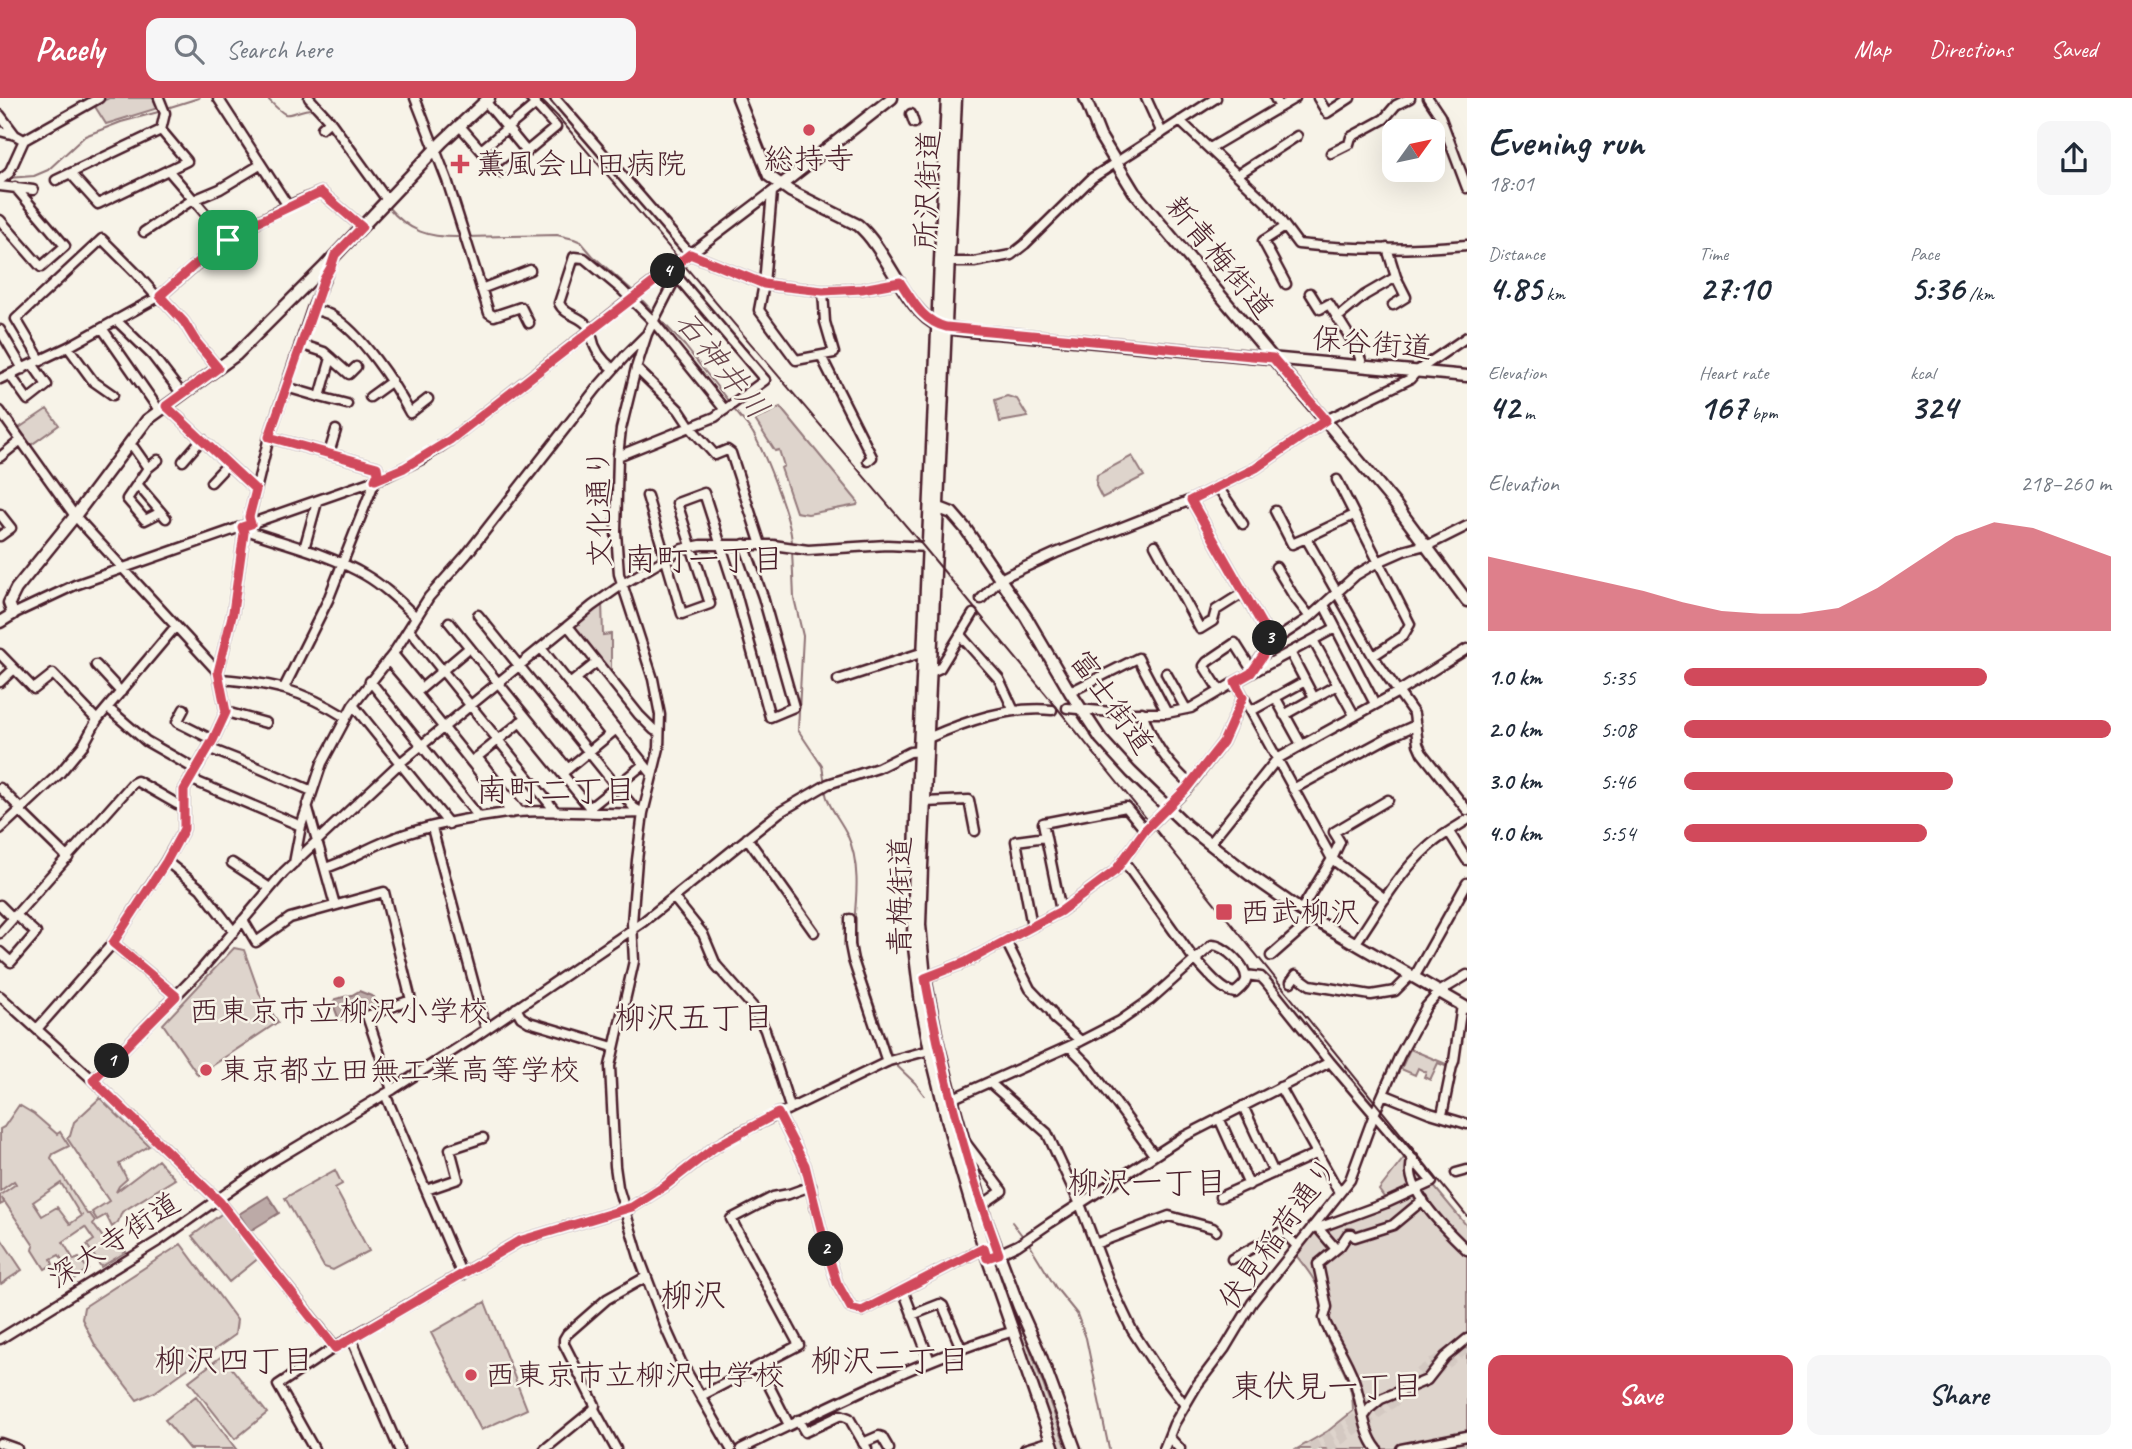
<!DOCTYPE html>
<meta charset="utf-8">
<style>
body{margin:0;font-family:Caveat,"Klee One",sans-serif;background:#f6f6f7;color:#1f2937;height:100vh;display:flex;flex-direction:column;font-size:26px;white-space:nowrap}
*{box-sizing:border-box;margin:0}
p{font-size:23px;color:#747a83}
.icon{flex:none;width:38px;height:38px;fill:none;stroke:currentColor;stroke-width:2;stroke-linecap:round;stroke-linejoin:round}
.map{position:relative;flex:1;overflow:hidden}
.side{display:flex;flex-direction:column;background:#fff;width:665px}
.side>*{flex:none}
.needle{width:46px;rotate:57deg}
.controls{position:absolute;left:1382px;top:21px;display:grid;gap:14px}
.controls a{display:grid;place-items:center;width:63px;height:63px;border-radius:14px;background:#fff;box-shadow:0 7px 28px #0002;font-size:35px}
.pin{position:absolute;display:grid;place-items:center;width:60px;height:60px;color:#fff;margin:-30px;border-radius:14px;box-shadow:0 4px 10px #0006}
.km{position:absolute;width:35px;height:35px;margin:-18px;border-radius:50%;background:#222;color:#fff;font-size:19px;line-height:35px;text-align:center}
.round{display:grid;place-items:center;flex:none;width:74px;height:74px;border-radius:14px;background:#f6f6f7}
.headline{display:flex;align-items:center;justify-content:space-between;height:119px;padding:0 21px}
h1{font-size:38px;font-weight:800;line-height:52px}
.stats{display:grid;grid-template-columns:repeat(3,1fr);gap:10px;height:119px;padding:7px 21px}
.stats div{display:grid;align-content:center}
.stats b{font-size:35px;font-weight:800}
.stats small{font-size:19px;font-weight:400}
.stats p{font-size:19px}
.chart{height:196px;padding:14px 21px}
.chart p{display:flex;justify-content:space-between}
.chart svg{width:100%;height:126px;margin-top:7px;fill:#d1495b;opacity:.7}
.cta{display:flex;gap:14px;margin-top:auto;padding:14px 21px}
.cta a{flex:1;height:80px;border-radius:14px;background:#d1495b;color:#fff;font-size:28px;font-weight:800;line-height:80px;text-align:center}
.cta a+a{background:#f6f6f7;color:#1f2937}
ul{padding:0 21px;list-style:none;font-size:23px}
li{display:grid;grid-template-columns:112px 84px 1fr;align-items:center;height:52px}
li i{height:18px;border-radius:9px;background:#d1495b}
header{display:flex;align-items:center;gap:42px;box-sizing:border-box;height:98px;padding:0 35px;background:#d1495b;color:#fff}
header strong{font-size:33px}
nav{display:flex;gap:38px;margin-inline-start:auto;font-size:24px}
.search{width:490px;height:63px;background:#f6f6f7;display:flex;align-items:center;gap:18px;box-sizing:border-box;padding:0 24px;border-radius:14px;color:#747a83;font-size:26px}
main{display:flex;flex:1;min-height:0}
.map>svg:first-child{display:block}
</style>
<header>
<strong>Pacely</strong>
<div class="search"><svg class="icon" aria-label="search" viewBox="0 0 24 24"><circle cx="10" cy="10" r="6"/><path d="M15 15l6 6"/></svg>Search here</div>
<nav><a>Map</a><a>Directions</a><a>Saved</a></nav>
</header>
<main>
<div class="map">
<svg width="1467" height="1351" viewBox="0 0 1467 1351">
<rect width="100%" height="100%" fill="#f7f3e8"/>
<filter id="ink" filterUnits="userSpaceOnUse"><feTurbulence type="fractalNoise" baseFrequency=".0143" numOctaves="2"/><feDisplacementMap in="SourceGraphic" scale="14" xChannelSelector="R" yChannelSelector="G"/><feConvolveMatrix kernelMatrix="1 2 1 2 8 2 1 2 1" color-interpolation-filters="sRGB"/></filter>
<g filter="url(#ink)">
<path fill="#ded4cc" stroke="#947a7c" stroke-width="2" fill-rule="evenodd" d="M109,0H153L158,10L106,26L94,7Z
M1007,298L1017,301L1028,319L1000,324L995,302Z
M780,309L858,404L857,407L808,416L796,414L781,370L784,368L779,352L775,353L755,322Z
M47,311L59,327L31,347L19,330Z
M1132,358L1144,378L1102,400L1096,388L1097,377Z
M602,503L603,537L611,536V578L573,528Z
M234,850L244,852L260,897L278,924L198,977L163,926Z
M1410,951L1451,968L1450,970L1438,965L1430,982L1424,979L1426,974L1418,970L1415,977L1401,971Z
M100,1000L149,1048L119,1066L127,1081L119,1088L116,1094L158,1062L175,1081L122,1114L118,1124L112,1129L106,1117L97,1122L92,1114L109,1103L67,1040L70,1038L74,1024Z
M19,1007L34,1016L57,1036L60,1034L69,1048L53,1056L51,1060L87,1116H90L95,1123L93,1126L105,1142L115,1139L126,1154L101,1169L87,1147L94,1142L85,1129L63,1144L74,1162L79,1160L88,1171L74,1181L59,1157L51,1161L53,1166L45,1171L33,1152L34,1148L2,1100L4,1105L0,1107V1097L16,1086L14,1083L0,1093V1031L4,1029ZM61,1085L81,1118L83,1117L70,1126L57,1109L42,1118L33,1104Z
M1407,1056L1430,1083L1386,1102L1379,1092Z
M335,1072L342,1086L335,1090L369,1153L333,1172L324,1169L285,1100Z
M1432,1086L1467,1128V1351H1297L1328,1333L1353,1313C1353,1276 1334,1263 1323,1231C1319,1222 1323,1218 1323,1209C1324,1192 1306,1170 1295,1156L1311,1135Z
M224,1114L260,1159L229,1184L192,1138Z
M0,1139L22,1172L1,1186L0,1185Z
M181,1146L237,1222L235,1237L155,1294L137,1302L95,1247L82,1221L84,1209Z
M485,1204L527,1311L481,1332L431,1235Z
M1022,1229L1067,1351H1058L1034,1284L1019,1230Z
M222,1258L267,1315L235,1341L189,1283Z
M196,1298L236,1351H189L165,1322Z"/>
<path fill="#bcaaa7" stroke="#8e7275" stroke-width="2" d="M359,893L374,899L376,906L373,910L339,922L333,906L335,901L352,897Z
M268,1098L279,1115L250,1133L239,1116Z"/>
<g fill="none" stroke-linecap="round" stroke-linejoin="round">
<path stroke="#8e7275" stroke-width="2" d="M267,0C272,5 279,13 285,16C291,18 303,10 313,11L324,25
M167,10L199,0
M328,29L381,101
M8,80L34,78L48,72L85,38L121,24L162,13
M387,108C409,134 429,140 462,139
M467,139L557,137L574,141L581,144L593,158L633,193
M640,200L655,216
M659,220L685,248L729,304
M732,309C739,318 747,326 753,335C765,356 792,423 792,446
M792,452L794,500L803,538L798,632L822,668L825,686
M825,691C827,708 840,721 847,736C860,764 857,796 854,825
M854,831L857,857L892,959
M894,965L915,985L924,997
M1012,1124L1024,1140
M1028,1144L1056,1190L1077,1216L1086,1240L1109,1351"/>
<path stroke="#d4c9c2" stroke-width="10" stroke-dasharray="10 5" stroke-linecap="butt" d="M1434,1275L1467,1250
M1395,1293L1448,1254
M1311,1351L1369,1312
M1327,1351L1416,1288"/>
<defs>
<path id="minor" d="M218,0L288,108
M309,0L330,23L387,102
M415,0L447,82L489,215L494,218L521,209L529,225
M555,0L690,156L764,186L778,188L823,193L862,191L900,184
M1146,0L1162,35
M1275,0L1280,9
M1318,0L1327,15L1350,0
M1428,0L1440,18L1467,90
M485,3L527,54
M911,16L914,25
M0,17L15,37
M1180,23L1269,107L1298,146C1354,152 1411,152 1467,147
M459,27L501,75L556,29L530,0
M322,30L330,23
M0,33L15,37L24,42
M1210,50L1295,0
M481,52L536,6
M1331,55L1349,46L1351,39L1384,21L1396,7L1410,0
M168,72L228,142
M71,76L98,106L187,63L161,32
M1237,77L1297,38
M0,82L9,75L24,42L99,0
M56,82L161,32L165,15L159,0
M0,88L33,92
M772,94L764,186L759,212L796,262L834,255L825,224L823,193
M0,122L41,169L65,148L15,89
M1285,129L1263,143L1286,186
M144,134L189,104L220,91L260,67
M1387,150L1396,179L1406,199L1393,207
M949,164H974L1011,157L1025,146L1092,80L1216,0
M481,191L530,172
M1310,195L1320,211L1329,206L1356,249L1363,268
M160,198L184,224L197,245L218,270
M312,211C318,213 326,214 332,218C361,235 394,285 410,315L428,301
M1337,220L1365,197L1396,179
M116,222L152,257L182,296
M653,223L725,312
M102,230L159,312
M0,232L23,271
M647,236L636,270L621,331L618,358L616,434L619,476L653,581L660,617L659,650L643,715L637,762L632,825L634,863L610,968L615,1068L618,1089L639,1159L667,1233L681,1264L731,1351
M68,249L93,283L113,297
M821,258L872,359L868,363
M331,260L349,276L356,269
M41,263L16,221L102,141L136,175L157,199
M636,270L679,312L691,330L715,357L727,352L731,355L761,447
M613,271C602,262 594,252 592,239C590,231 593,235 588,228C580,217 565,218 559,205L574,159L584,160L621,191L653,223
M10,277L28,302L47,287L33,267
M0,281L68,249L160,198L207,157L251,127L288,108L321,94L362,129
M286,289L320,299L331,260L324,254L300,246
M320,299L347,306
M370,299L392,283
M166,308L256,392
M0,313L75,418L218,574L226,614L213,642L184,692V731L166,763L113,845L37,931
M269,339L377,369L378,375L328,502L284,590
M127,348L134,350L148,370
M329,355L336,332
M618,358L715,319L765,282L674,175
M0,359L21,342
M158,362L148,370L127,401L145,422L161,414
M183,363L202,341
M211,384L228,366
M137,386L166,420
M1218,389L1243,426
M647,398L682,516L710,506L677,405L704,395L734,488L770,619L794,609L763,499L744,446
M1191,402L1272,544
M1275,413L1292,446L1306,440L1373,558L1403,538L1410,526L1337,382
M0,416L11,430L0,438
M251,426L249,420L269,339L312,211L334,160
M249,427L252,434C290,447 331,457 365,477C384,488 400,504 416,519
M1306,440L1354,417
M1155,447L1200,531L1213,523L1216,512L1243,495
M304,451L317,404
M1276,469L1293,497L1310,519
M981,501L1000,481L1010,476L1056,455L1191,402L1256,370L1326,322L1410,281L1417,273L1467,239
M1324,507L1375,606
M13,516L75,487L387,378L422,361L450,342L632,200L781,87
M478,517L634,710L643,715
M449,524L568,671
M568,528L639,617L654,632L659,634
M409,531L556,714
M960,537L999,581L1014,613
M1313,542L1354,617
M469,550L416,595L512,715
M541,550L610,636
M1290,554L1314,600
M0,556L34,591L53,576L97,622
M393,556L421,590
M1373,558L1414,616L1418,646L1422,655L1467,712
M388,562L416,595
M96,567L121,594
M1252,572L1272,544L1310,519L1356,477L1378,464L1403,453L1433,445L1467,428
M218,574L233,514L244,435L242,429
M931,574L940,570L973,516
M1166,575L1186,611
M220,581C271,585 302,592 345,619
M576,581L652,676
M838,582L924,554
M370,583L479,719
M0,584L14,571
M572,584L597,564
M1235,584L1332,761L1301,812
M1220,593L1204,568L1207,564L1235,545L1252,572
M1070,594L1138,560L1167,615
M1275,599L1301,646
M353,607L449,726
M108,610L146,643L195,671
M1067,610L1123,615H1167L1191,610L1235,584L1335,530
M184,611L177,624L213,642
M1251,613L1305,583
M226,614L266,625
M1142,614C1152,644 1167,665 1190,686
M1284,617L1337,587
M520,624L590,710
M928,640C967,623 1008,608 1052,612
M208,650L259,670L312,693
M477,659L520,714
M471,664L523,622
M564,674L614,633
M190,681L301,728
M0,690L21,711
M1293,691L1389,639L1416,627
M925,704L969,702L975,733
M307,707L335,807
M20,713L68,760
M589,714L592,708L644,666
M432,730L486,931
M0,731L60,675L84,646L97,622L176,528
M1449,734L1467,762
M747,740L814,834
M1209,746L1277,661L1398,594L1467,551
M166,763L201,791L234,834
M232,765L270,790
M294,765L301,728L322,665L353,607L393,556L429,499L467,456L596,291L626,257L647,236L673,185L674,168
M325,770C346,764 364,752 384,744C417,730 457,722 493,717C542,708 593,718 643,715
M674,800L703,836L716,867L754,910L765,932L790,1009
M1385,801L1332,761L1340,744L1334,734L1388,702
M0,807L13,820
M1061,813L1043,725L1126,709L1145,732
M850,821V847L853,862L887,964
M243,822L256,844L290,820L384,794L411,902L367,918L392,992
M1032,828L1016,743L1046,739
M0,835L133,685L137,683L177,706L184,707
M1006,843L1030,891L1051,913L1055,921L1081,943
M113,845L176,898
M1355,846C1377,814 1397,777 1427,750C1438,739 1454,731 1467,722
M0,854L11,864L36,835L16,817
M1271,858L1313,821
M1416,876L1467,785
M1246,877L1261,879L1266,884L1330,964L1432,1084L1386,1105L1318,1130L1312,1129
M925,880L966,864L1061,813L1115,773L1145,732L1187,691L1223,644L1243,599
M1291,884L1296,877L1310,887L1371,897L1395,893L1411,877
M0,898L93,982L220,1104L335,1249
M516,910L521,919L529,924L613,949
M1070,949L1087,966L1154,1057
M93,982L200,873L284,774L400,665L592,508L623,486L682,451L701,447H773L808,452L887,447L928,449
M989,984L1047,1035L1080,1106L1110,1186L1132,1232L1158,1272L1185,1307
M1280,989L1339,1094
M385,996L462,1177
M1383,996L1430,1015L1467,1026
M949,1002L1081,943L1120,923L1150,902L1212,847C1224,847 1248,869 1246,882C1245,887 1239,891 1235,895C1220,893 1202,868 1191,857L1123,762
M1243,1008L1274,1075
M778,1015L805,1067L824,1143L837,1185L851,1210L862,1213L984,1150
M1442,1017L1452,968L1454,963L1462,907
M1219,1020L1249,1087
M965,1044L1002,1093L982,1107
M1413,1061C1400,1089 1448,1134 1467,1152
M1456,1075L1467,1072
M426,1092L458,1081L450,1051L483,1040
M1220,1099L1318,1055
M1318,1130L1336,1151
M1095,1146L1169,1118L1213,1130L1216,1133
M994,1158L1018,1147L1050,1125L1183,1039L1330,964
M1232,1161L1280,1135H1284L1297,1148
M903,1192L930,1263
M912,1217L940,1206L943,1208L961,1250
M351,1240L399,1351
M0,1241L160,1142L265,1068L392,992L473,940L643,824L780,714L828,686L878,670L910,654L923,653
M759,1268L789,1327
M701,1298L799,1247L731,1121L773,1099L789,1096L811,1088
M1365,1317L1370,1310L1381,1301L1427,1282L1445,1259L1467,1241
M798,1322L805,1334L841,1317L849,1320L867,1351
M1169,1339L1180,1351
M0,1345L17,1351
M863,1345L879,1338L882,1339L889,1351
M314,1351L278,1287L335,1249L519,1143L632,1109L665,1088L715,1049L735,1037L889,963L930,952
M545,1351L594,1311
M616,1351L594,1311L595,1307L564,1246V1241L567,1236L607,1201L646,1179
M741,1351C830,1308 919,1262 1014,1233
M1025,1351L1051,1343
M1164,1351L1174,1326L1197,1287L1225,1250L1252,1205L1350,1082L1375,1014L1400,957L1426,909L1439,894L1467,877
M1377,1351C1363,1334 1362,1304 1354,1282C1347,1262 1335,1245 1326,1226L1324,1220L1327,1209L1318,1166L1340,1148L1348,1136H1352L1355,1139L1393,1127L1423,1102
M1401,1351L1467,1338"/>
<path id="major" d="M738,0L769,78L790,93L858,127C887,151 907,215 938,227C958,234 987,234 1008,236L1467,278
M947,0L916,723L913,841L921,906L930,952L953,1045L984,1150L1054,1351
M956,0L922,768L920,827L925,880L938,946L956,1015L986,1122L1019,1209L1040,1256L1075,1351
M1085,0L1100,38L1134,94L1395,406L1467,503
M781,87L892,0
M934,408L952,415L965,430L1026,519L1070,594L1101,641L1131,674L1187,728L1250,777L1313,821L1467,910
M0,524L13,516L9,505L16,491L75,418L147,322L236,257L325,168L442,44L489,0"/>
</defs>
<use href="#minor" stroke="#4a1f2b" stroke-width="13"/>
<use href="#major" stroke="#4a1f2b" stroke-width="15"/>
<use href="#minor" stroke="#f7f3e8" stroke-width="8"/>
<use href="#major" stroke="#f7f3e8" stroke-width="10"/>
<path stroke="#4a1f2b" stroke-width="2" d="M539,0L558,19L918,442L1058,611L1467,1118"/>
</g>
</g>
<g fill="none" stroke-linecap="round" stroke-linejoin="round" filter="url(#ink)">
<defs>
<path id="route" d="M321,94L362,129L335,157L331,169L324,181L269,339L377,369L378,375L375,382L404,370L450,342L690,156L764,186L778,188L823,193L862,191L900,184C913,203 922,223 946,229L1273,260L1326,322L1256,370L1191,402L1272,544L1251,575L1235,584L1243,599L1223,644L1186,691L1145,732L1115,773L1061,813L966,864L925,880C942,973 966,1067 999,1156L987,1160L984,1150L862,1213L851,1210L837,1185L824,1143L805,1067L778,1015L715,1049L665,1088L632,1109L519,1143L335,1250L220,1104L93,982L176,898L113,845L166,764L184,731V692L213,642L226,614L218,574L233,514L244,435L242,429L251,426L249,419L256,392L166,308L218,270L197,245L184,224L160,198L206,157L251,127Z"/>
</defs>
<use href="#route" stroke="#fff" stroke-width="14"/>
<use href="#route" stroke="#d1495b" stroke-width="9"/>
</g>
<g fill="#d1495b" stroke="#f7f3e8" stroke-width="2.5">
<circle cx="809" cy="32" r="7"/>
<path d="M456.5 55.5h7v7h7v7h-7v7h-7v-7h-7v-7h7z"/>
<rect x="1215" y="805" width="18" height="18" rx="3.5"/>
<circle cx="339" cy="884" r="7"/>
<circle cx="206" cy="972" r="7"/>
<circle cx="471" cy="1277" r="7"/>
</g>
<g text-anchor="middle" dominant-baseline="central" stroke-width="5" stroke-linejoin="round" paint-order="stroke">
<g font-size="30" fill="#4a1f2b" stroke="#f7f3e8" text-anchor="start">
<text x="809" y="61" text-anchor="middle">総持寺</text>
<text x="476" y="66">薫風会山田病院</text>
<text x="1240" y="814">西武柳沢</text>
<text x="339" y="913" text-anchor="middle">西東京市立柳沢小学校</text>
<text x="220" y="972">東京都立田無工業高等学校</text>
<text x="485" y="1277">西東京市立柳沢中学校</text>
</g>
<g font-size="30" fill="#4a1f2b" stroke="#f7f3e8">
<text transform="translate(927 92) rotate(-88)">所沢街道</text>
<text transform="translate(1220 159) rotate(50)">新青梅街道</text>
<text transform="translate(1372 245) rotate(5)">保谷街道</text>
<text transform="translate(599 410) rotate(-91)">文化通り</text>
<text transform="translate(1112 604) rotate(54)">富士街道</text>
<text transform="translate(900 798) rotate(-90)">青梅街道</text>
<text transform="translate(1278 1135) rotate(-54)">伏見稲荷通り</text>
<text transform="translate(114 1142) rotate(-33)">深大寺街道</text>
</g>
<g font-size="32" font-style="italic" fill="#6c4950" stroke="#f7f3e8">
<text transform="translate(722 267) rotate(51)">石神井川</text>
</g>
<g font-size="32" fill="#4a1f2b" stroke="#f7f3e8">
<text x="704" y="461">南町一丁目</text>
<text x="556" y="692">南町二丁目</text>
<text x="694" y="919">柳沢五丁目</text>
<text x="1147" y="1084">柳沢一丁目</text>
<text x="234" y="1262">柳沢四丁目</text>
<text x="890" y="1262">柳沢二丁目</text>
<text x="1327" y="1288">東伏見一丁目</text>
</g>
<g font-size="33" fill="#4a1f2b" stroke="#f7f3e8">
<text x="693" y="1197">柳沢</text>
</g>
</g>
</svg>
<div class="controls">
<a><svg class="needle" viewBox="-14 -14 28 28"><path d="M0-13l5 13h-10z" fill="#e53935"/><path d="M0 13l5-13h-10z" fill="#747a83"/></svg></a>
</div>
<div class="pin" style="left:228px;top:142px;background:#1e9e55"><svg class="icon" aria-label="arrive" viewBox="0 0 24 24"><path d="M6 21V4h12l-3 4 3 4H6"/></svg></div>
<b class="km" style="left:112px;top:963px">1</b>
<b class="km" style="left:826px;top:1151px">2</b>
<b class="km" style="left:1270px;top:540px">3</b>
<b class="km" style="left:668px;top:173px">4</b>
</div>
<section class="side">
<div class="headline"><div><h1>Evening run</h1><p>18:01</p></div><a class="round"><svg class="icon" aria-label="share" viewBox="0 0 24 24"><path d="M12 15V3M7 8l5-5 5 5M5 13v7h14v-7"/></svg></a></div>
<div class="stats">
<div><p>Distance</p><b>4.85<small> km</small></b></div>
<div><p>Time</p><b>27:10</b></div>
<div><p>Pace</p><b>5:36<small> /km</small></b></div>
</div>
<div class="stats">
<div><p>Elevation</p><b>42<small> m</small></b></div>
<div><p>Heart rate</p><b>167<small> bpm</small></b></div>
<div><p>kcal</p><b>324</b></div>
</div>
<div class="chart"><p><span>Elevation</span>218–260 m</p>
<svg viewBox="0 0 160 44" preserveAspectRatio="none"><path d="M0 44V18L10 21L20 24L30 27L40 30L50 34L60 37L70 38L80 38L90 36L100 29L110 20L120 11L130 6L140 8L150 13L160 18V44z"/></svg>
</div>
<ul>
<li><b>1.0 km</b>5:35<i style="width:71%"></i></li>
<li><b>2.0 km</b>5:08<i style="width:100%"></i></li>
<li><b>3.0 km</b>5:46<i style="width:63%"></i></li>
<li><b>4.0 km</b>5:54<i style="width:57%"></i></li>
</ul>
<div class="cta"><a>Save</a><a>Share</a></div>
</section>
</main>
